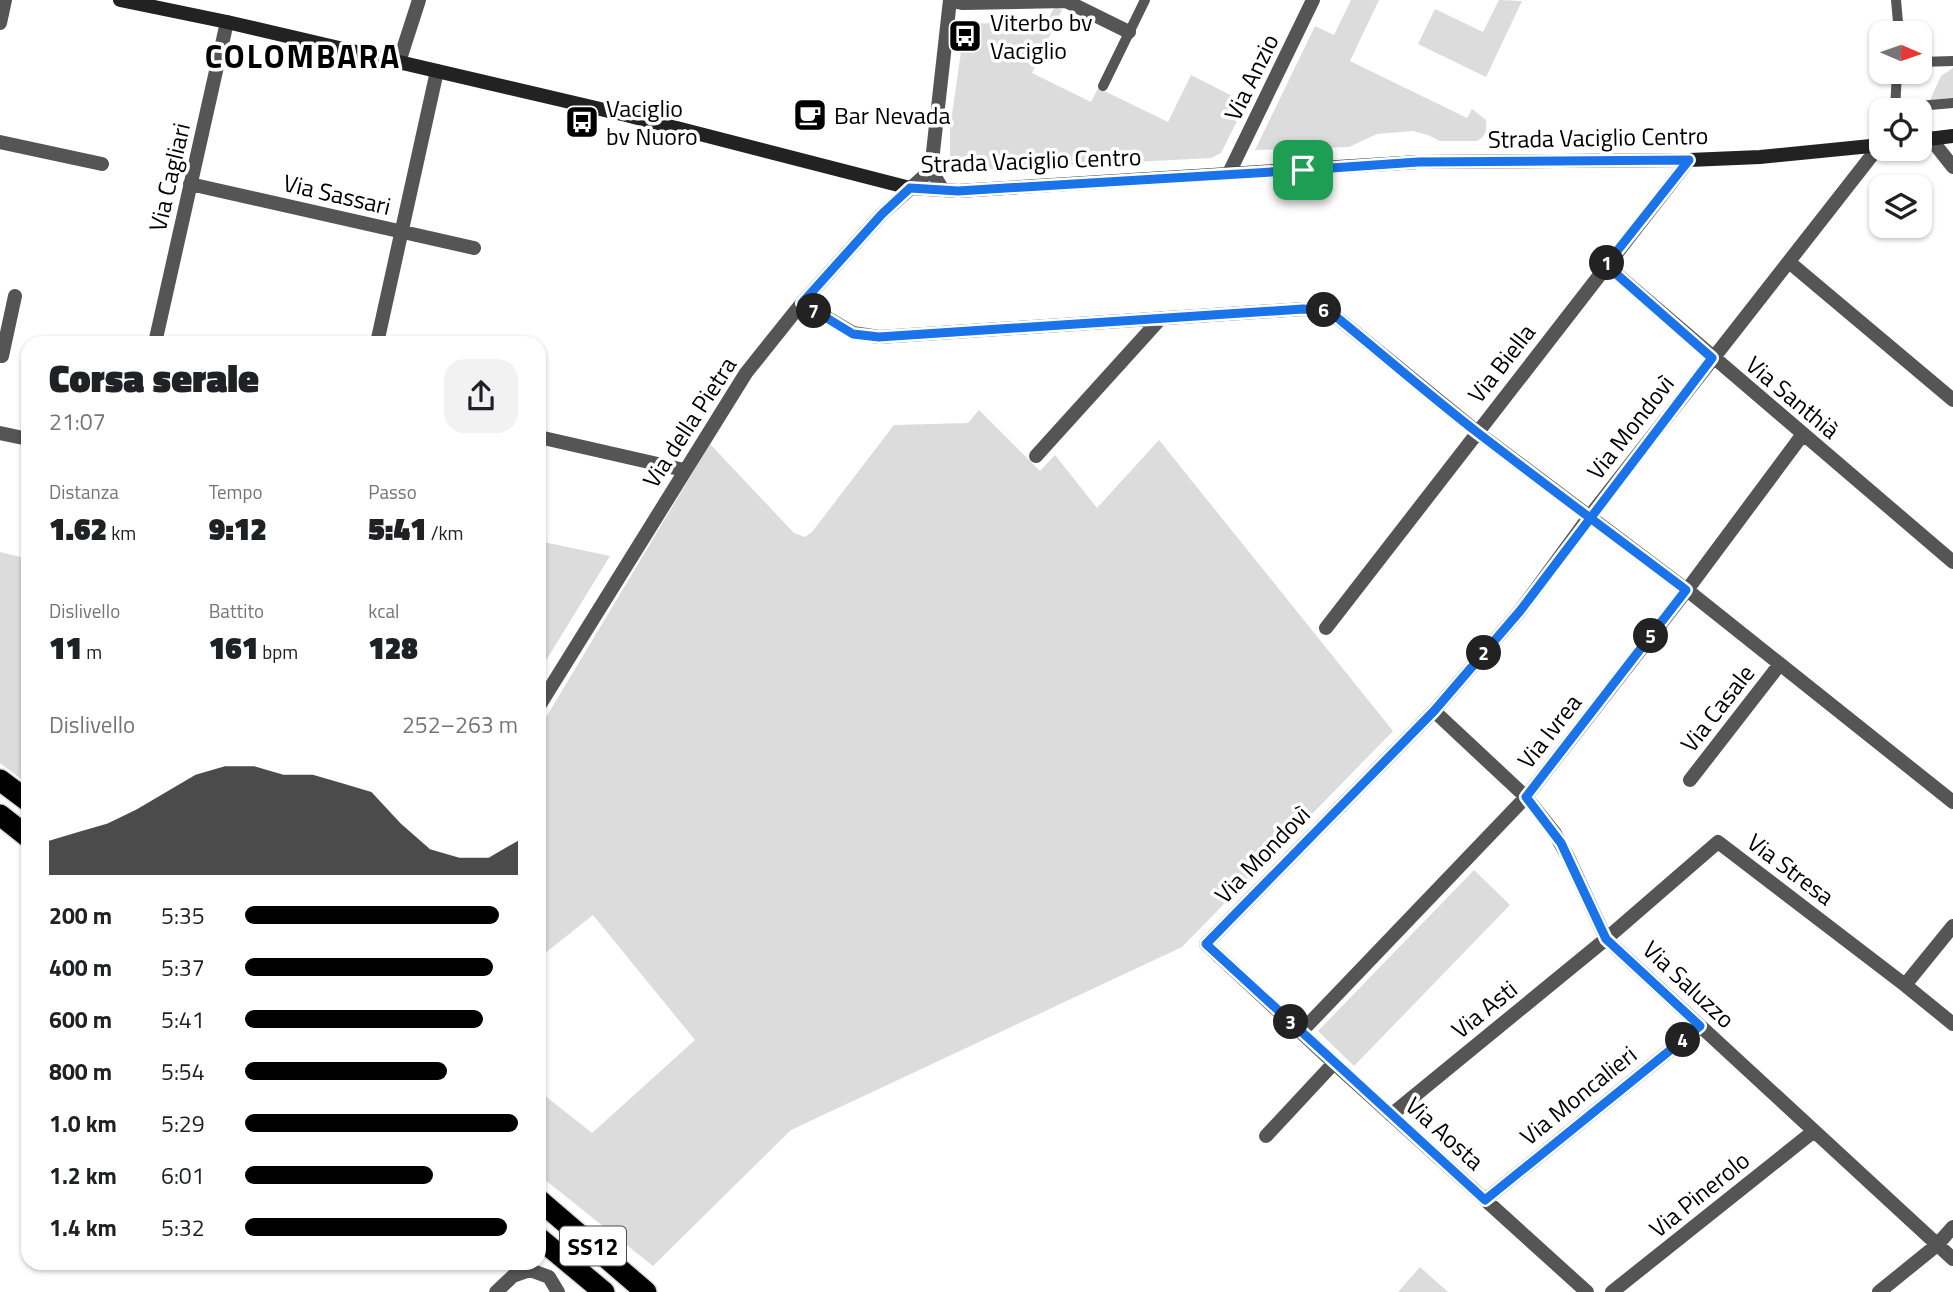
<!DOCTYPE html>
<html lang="it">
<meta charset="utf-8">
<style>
body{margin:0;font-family:"Titillium Web",sans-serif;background:#f2f2f2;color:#202124;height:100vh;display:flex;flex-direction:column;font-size:26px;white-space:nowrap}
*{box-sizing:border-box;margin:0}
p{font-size:23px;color:#757577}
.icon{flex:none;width:38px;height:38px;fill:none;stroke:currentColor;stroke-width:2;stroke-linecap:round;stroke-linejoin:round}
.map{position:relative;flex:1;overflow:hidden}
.side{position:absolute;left:21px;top:336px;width:525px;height:934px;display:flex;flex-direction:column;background:#fff;border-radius:21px;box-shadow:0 2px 5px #0004}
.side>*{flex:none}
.needle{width:46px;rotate:92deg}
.buttons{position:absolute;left:1869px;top:21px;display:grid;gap:14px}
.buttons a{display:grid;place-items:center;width:63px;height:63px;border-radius:14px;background:#fff;box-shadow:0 2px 5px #0004;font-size:35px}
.pin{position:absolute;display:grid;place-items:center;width:60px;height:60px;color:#fff;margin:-30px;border-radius:14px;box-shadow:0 4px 10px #0006}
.km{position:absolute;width:35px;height:35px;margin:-18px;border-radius:50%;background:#222;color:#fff;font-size:19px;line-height:35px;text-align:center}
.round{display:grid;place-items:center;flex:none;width:74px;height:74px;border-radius:21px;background:#f2f2f2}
.overview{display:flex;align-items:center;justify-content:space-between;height:119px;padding:0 28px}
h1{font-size:38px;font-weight:800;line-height:52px}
.figures{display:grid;grid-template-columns:repeat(3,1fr);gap:10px;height:119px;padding:7px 28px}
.figures div{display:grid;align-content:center}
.figures b{font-size:30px;font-weight:800}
.figures small{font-size:19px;font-weight:400}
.figures p{font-size:19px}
.chart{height:196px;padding:14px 28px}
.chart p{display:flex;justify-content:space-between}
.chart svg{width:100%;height:126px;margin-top:7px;fill:#000;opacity:.7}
ul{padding:0 28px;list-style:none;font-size:23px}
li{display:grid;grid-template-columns:112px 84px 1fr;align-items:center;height:52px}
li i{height:18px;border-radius:9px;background:#000}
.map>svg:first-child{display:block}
</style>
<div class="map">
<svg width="1953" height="1292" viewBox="0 0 1953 1292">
<rect width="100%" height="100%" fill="#fff"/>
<path fill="#dcdcdc" d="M1351,0H1379L1350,61L1467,118L1472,109L1486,120C1487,130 1486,136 1477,141H1440L1428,135L1413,131L1377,134L1349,147L1255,150L1315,26L1334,35Z
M1499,0L1522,1L1486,77L1418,44L1435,9L1483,32Z
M1055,6L1062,10L1032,73L1091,102L1098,88L1168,122L1191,75L1246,103L1221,153L1211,158L961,171L950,161V128L965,24L1047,21Z
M1953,68V98L1930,100L1941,76Z
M979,410L1040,471L1055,455L1097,508L1159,440L1393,731L1182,947L791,1130L653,1266L539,1175V1091L592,1133L695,1040L593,915L539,958V729L710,444L794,533L805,537L812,532L894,425L968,423Z
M539,541L610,556L539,672Z
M0,552L28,559V784L0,763Z
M1474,870L1510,905L1354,1066L1318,1031Z
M1420,1267L1448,1292H1398Z"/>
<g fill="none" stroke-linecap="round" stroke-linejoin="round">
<defs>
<path id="highway" d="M0,780L28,801
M0,815L28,837
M539,1200L646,1292
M539,1238L604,1292"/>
</defs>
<use href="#highway" stroke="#dbdbdb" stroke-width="24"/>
<path stroke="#555" stroke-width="10" d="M1896,0L1899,33
M1920,62L1953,61
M1103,86L1145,0
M1895,108L1953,103
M1895,110L1897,72"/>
<path stroke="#555" stroke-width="14" d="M950,0L962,3L1066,1L1129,32
M0,23L5,0
M399,62L419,0
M1930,138L1953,167
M0,142L102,164
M1229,173L1313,0
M190,184L474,248
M943,190L931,170L950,0
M1789,262L1953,400
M1606,265L1953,562
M802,303L853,333L879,337L1303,309L1325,310L1334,315L1477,432L1687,590L1953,802
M155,343L227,22
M377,343L437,71
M0,355L2,356L15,296
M0,433L28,439
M539,437L684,470
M1036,456L1161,318
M1326,628L1689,160
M539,706L746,373L802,303L882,214L931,170
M1434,711L1526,797L1554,832L1568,857L1606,939L1953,1259
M1690,780L1780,664
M1905,985L1953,926
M1301,1032L1526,797L1687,590L1803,434
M1391,1115L1606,939L1718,842L1905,985L1953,1024
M1266,1136L1334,1063
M1485,1200L1700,1026
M496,1292L513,1276L530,1270L549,1277L558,1292
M1587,1292L1334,1063L1206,944L1434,711L1520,611L1589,517L1880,145
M1612,1292L1814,1131
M1879,1292L1937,1245L1953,1227"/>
<path stroke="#222" stroke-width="14" d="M120,0L227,22L626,115L910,188L958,191L1418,162L1689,160L1760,157L1881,145
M1920,140L1953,136"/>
<use href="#highway" stroke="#000" stroke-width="21"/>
</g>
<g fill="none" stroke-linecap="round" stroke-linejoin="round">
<defs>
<path id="route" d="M1303,170L1418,162L1689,160L1606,265L1712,358L1520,611L1434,711L1206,944L1485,1200L1700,1026L1606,939L1561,843L1526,797L1686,590C1617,538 1547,486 1478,433C1429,395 1382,354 1334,315L1325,310L1303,309L879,337L853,334L802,303L882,214L910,188L958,191L1303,170"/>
</defs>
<use href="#route" stroke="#fff" stroke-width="14"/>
<use href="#route" stroke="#1a73e8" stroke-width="9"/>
</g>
<defs>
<symbol id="bus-square" viewBox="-11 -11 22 22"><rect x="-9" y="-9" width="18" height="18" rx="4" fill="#000" stroke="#fff"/><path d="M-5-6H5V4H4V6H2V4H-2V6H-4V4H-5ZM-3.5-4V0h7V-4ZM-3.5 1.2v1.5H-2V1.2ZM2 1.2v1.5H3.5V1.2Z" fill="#fff"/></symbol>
<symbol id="cafe-square" viewBox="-11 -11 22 22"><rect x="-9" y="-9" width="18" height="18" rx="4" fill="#000" stroke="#fff"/><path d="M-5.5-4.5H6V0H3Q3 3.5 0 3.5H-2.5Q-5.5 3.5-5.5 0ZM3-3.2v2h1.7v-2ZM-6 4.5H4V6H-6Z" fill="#fff"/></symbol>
</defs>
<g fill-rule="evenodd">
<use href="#bus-square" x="946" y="17" width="38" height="38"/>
<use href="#cafe-square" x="791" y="96" width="38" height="38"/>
<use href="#bus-square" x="563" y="103" width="38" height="38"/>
</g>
<g text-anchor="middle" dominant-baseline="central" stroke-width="7" stroke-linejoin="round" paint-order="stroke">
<rect fill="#fff" stroke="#4c4c4c" stroke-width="2" x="560" y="1226.5" width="66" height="39" rx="5"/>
<g font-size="23" font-weight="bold" fill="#000">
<text x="593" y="1246">SS12</text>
</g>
<g font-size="24" fill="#000" stroke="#fff" text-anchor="start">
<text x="990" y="22">Viterbo bv<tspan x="990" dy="28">Vaciglio</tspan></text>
<text x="606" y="108">Vaciglio<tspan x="606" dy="28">bv Nuoro</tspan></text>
<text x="834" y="115">Bar Nevada</text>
</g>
<g font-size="24" fill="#000" stroke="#fff">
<text transform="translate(1251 77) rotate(-64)">Via Anzio</text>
<text transform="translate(1598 137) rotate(-1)">Strada Vaciglio Centro</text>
<text transform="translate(1031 160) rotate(-2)">Strada Vaciglio Centro</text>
<text transform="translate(169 177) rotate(-77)">Via Cagliari</text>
<text transform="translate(337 194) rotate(13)">Via Sassari</text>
<text transform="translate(1501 363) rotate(-52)">Via Biella</text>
<text transform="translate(1793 397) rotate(40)">Via Santhià</text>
<text transform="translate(689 422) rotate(-57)">Via della Pietra</text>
<text transform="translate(1630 427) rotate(-52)">Via Mondovì</text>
<text transform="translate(1717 708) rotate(-52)">Via Casale</text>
<text transform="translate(1549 731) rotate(-52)">Via Ivrea</text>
<text transform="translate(1262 854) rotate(-46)">Via Mondovì</text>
<text transform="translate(1791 869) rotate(37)">Via Stresa</text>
<text transform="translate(1689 984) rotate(43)">Via Saluzzo</text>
<text transform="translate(1484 1009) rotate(-39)">Via Asti</text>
<text transform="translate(1578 1095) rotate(-39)">Via Moncalieri</text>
<text transform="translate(1445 1133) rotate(42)">Via Aosta</text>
<text transform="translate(1699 1194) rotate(-39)">Via Pinerolo</text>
</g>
<g font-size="32" font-weight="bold" letter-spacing="2" fill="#000" stroke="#fff">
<text x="303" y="56">COLOMBARA</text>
</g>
</g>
</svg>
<div class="buttons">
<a><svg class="needle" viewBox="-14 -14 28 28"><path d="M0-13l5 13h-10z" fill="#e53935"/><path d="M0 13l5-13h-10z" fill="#757577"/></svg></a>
<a><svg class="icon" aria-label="locate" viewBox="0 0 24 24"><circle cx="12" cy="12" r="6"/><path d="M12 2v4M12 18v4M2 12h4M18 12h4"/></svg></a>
<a><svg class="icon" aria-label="layers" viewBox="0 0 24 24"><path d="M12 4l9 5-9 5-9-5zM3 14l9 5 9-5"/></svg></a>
</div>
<div class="pin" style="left:1303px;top:170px;background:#1e9e55"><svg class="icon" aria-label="arrive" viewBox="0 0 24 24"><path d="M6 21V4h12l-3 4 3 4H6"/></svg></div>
<b class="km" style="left:1607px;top:263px">1</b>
<b class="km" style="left:1484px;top:653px">2</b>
<b class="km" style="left:1291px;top:1022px">3</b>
<b class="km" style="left:1683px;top:1040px">4</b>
<b class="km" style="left:1651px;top:636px">5</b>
<b class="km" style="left:1324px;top:310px">6</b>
<b class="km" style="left:814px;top:311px">7</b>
<section class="side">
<div class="overview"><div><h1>Corsa serale</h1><p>21:07</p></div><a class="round"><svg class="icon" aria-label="share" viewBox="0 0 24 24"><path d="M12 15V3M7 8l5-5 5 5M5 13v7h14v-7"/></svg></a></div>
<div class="figures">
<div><p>Distanza</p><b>1.62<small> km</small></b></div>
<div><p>Tempo</p><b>9:12</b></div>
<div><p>Passo</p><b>5:41<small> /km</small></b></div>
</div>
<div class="figures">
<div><p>Dislivello</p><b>11<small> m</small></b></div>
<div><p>Battito</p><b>161<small> bpm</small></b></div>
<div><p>kcal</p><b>128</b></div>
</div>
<div class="chart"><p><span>Dislivello</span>252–263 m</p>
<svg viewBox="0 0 160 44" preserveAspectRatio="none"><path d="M0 44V32L10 29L20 26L30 21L40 15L50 9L60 6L70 6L80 9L90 9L100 12L110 15L120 26L130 35L140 38L150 38L160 32V44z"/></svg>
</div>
<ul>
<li><b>200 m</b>5:35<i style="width:93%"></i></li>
<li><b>400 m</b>5:37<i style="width:91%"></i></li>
<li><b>600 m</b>5:41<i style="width:87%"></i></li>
<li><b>800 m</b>5:54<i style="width:74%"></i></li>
<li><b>1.0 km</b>5:29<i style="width:100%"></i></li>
<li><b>1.2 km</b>6:01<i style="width:69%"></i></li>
<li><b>1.4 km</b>5:32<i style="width:96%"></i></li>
</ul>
</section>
</div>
